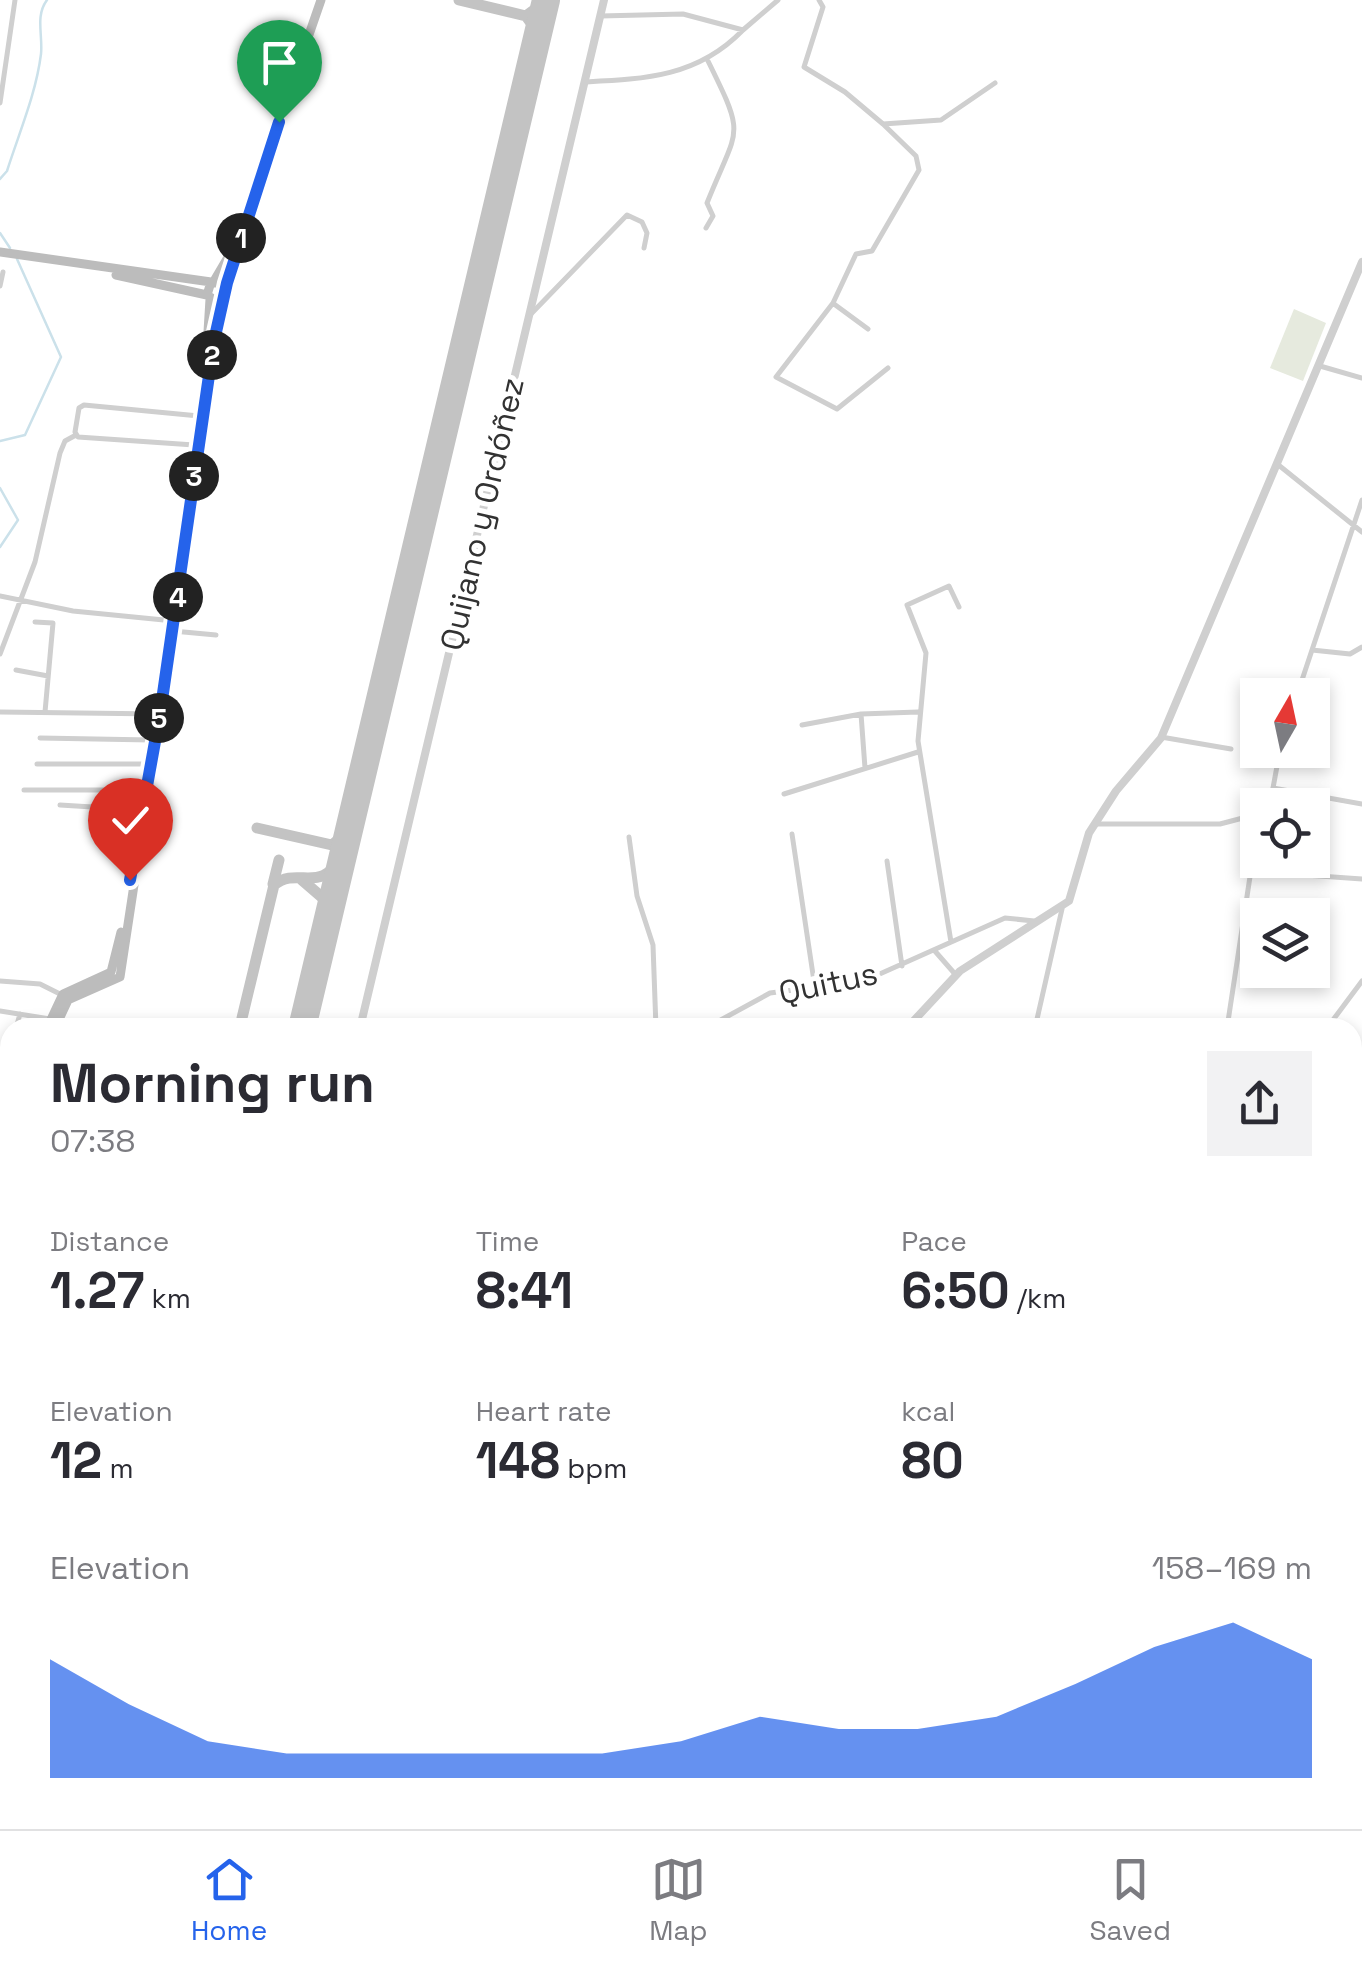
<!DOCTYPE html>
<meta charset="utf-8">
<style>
body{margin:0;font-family:"Space Grotesk",sans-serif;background:#f2f2f3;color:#2b2b33;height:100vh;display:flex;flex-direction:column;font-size:38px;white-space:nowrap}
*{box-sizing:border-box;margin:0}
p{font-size:32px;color:#7c7c81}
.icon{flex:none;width:55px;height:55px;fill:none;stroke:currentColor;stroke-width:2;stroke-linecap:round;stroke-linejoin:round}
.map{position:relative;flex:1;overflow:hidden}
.details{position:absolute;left:0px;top:1018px;width:1362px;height:812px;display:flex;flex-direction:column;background:#fff;border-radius:30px 30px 0 0;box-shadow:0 5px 15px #0003}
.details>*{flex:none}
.needle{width:65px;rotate:9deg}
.controls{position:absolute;left:1240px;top:678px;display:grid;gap:20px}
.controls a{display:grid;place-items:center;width:90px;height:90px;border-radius:0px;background:#fff;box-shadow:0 5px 15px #0003;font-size:50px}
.pin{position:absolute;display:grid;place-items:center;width:85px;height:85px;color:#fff;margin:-102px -42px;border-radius:50% 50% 50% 0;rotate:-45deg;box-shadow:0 0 10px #0007}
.pin .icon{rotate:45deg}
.km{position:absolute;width:50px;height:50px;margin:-25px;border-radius:50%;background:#222;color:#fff;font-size:28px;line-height:50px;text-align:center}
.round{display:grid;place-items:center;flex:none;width:105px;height:105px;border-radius:0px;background:#f2f2f3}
.head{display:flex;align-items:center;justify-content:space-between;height:170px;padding:0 50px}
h1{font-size:55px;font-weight:700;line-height:75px}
.stats{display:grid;grid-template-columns:repeat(3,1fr);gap:15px;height:170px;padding:10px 50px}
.stats div{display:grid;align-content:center}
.stats b{font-size:50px;font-weight:700}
.stats small{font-size:28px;font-weight:400}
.stats p{font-size:28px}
.chart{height:280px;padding:20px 50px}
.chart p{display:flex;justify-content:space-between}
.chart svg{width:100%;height:180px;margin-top:10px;fill:#2563eb;opacity:.7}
.tab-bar{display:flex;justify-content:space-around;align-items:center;height:140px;border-top:2px solid #e1e1e2;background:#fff;font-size:28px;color:#7c7c81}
.tab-bar a{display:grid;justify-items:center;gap:5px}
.tab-bar .selected{color:#2563eb}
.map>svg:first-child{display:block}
</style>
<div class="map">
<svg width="1362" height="1829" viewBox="0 0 1362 1829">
<rect width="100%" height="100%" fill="#fff"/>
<path fill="#e6eade" d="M1294,309L1326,323L1303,381L1270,368Z"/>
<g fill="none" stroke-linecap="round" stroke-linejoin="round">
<path stroke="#cbe1ea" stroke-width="2.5" d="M0,179L7,171C19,133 36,94 41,54C43,35 35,16 47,0
M0,233L10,248
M0,441L25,435L61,357L17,259
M0,488L18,520L0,547
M1352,1417L1362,1411
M67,1829L68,1820"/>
<path stroke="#c3c3c3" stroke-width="11" d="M459,0L526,16L545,2
M526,16L534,27L535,43
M257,828L332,845L349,831
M302,880L324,899L327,924
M273,884L279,860
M244,1028L242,1018L274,885C299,865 321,897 343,853
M295,1028L307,1006"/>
<path stroke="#c3c3c3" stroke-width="28" d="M302,1028L546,0"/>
<path stroke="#cfcfcf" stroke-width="5" d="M819,0L823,7L804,67L845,92L883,124
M600,16L683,14L743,30L778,0
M584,82C645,79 697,77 742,31
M0,103L15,0
M706,228L713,216L707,203C738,125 747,140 708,61
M0,286L3,272
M834,304L868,329
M530,315L627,215L642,222L647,233L644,248
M1320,366L1362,378
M888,368L837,409L776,377L833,303L856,254L872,251L919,170L916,156L883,124L941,120L995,83
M194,445L78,437L75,432L79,408L84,405L199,416
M1276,463L1362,532
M0,596L73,611L174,621
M35,622L53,623L45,712
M173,631L216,635
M1312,650L1350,654L1362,647
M0,654L35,562L60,453L65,441L76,435
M16,670L48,676
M1297,695L1362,500
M0,712L160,714
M861,714L918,712
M802,725L861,714L865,768
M1161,737L1231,749
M40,738L151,740
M37,764H148
M1273,788L1280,750
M24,790H148
M784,794L918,752
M60,805L141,810
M1265,805L1273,788L1362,804
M1095,824H1220L1258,814
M792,834L815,988
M629,837L637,896L653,945L656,1028
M887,861L902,966
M1249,871L1362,879
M951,942L918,741L926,653L907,605L949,586L959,607
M934,950L955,974
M0,981L40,984L64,996
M0,1011L50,1019
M16,1028L20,1014
M706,1028L770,993L864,981L1005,918L1034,921
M1035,1028L1062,909
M1227,1028L1258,824
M1327,1028L1362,981
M0,1065L10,1066
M0,1088L10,1050
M0,1121L10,1122
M1352,1232H1362
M1352,1306H1362
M0,1555H10
M1352,1566L1362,1567
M0,1590H10
M0,1619H10
M0,1658H10
M1352,1765L1362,1763
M1352,1809L1362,1808
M56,1820L59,1829
M83,1820L85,1829
M135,1820L136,1829
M183,1820L185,1829
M606,1820L607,1829
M637,1820L668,1829
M895,1820L898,1829
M934,1820L942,1829
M988,1820L990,1829
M227,1829L310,1820
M319,1829V1820
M380,1829V1820
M439,1829L442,1820
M514,1829L529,1820
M715,1829L717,1820
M806,1829L810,1820
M830,1829L832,1820
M855,1829L857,1820
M1055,1829L1063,1820
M1215,1829L1217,1824L1250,1829V1820
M1296,1829L1313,1820
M1334,1829V1820"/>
<path stroke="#cfcfcf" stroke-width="8" d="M360,1028L604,0
M907,1028L960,971L1069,901L1089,833L1116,791L1161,738L1362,262
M1352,1094L1362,1057
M1352,1133L1362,1140
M0,1474L10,1473
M0,1480H10
M1352,1504L1362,1499
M1352,1694L1362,1684
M1018,1829L1021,1820"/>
<path stroke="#bcbcbc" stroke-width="9" d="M0,252L211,282
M116,275L207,295
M214,281L234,247
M226,285L211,282L207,295L218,302L228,294L249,208L321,0
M207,348L210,299
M47,1028L63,994L111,972L121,932
M55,1028L68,1000L120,977L223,300
M10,1202L2,1237L10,1303
M0,1208L10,1170
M0,1283L10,1362
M0,1428L10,1408
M0,1441L10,1423
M0,1665L10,1750
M0,1722L10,1802
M13,1820L14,1829"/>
</g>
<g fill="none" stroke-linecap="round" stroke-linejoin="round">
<defs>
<path id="route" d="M130,880L160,714L214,341L227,283L279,122"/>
</defs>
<use href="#route" stroke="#fff" stroke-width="20"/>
<use href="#route" stroke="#2563eb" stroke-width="12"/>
</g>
<g text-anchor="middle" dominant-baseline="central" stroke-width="10" stroke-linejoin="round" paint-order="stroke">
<g font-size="32" fill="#323232" stroke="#fff">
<text transform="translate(482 514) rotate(-77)">Quijano y Ordóñez</text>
<text transform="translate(828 983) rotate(-12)">Quitus</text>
</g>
</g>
</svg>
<div class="controls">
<a><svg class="needle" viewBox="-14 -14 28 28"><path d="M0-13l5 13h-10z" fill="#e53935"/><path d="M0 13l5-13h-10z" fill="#7c7c81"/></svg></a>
<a><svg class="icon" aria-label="locate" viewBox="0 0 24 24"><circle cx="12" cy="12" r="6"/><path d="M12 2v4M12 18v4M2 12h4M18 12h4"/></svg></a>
<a><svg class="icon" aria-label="layers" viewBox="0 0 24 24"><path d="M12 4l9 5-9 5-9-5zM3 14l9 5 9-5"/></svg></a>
</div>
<div class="pin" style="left:279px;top:122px;background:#1e9e55"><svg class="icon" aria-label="arrive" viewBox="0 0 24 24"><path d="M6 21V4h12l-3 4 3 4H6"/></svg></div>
<div class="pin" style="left:130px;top:880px;background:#d93025"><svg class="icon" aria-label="check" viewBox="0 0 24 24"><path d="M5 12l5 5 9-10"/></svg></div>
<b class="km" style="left:241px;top:238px">1</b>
<b class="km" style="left:212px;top:355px">2</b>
<b class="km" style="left:194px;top:476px">3</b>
<b class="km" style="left:178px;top:597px">4</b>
<b class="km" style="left:159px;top:718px">5</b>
<section class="details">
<div class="head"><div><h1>Morning run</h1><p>07:38</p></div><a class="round"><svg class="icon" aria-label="share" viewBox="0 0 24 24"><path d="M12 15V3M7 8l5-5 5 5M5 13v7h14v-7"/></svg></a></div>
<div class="stats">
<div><p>Distance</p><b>1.27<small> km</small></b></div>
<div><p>Time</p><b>8:41</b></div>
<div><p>Pace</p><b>6:50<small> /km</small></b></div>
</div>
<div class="stats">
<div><p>Elevation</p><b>12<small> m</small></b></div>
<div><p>Heart rate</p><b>148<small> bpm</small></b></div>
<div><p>kcal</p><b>80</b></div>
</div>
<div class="chart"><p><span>Elevation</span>158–169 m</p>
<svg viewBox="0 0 160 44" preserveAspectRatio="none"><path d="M0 44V15L10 26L20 35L30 38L40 38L50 38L60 38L70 38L80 35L90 29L100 32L110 32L120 29L130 21L140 12L150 6L160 15V44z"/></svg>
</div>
</section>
</div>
<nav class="tab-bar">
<a class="selected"><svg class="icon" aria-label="home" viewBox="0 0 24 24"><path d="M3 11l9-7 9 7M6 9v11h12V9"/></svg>Home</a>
<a><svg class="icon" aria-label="map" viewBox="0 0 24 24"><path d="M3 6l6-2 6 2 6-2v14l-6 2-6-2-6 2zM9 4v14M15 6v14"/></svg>Map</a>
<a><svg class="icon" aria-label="saved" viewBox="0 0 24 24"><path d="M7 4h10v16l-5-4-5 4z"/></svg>Saved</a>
</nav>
